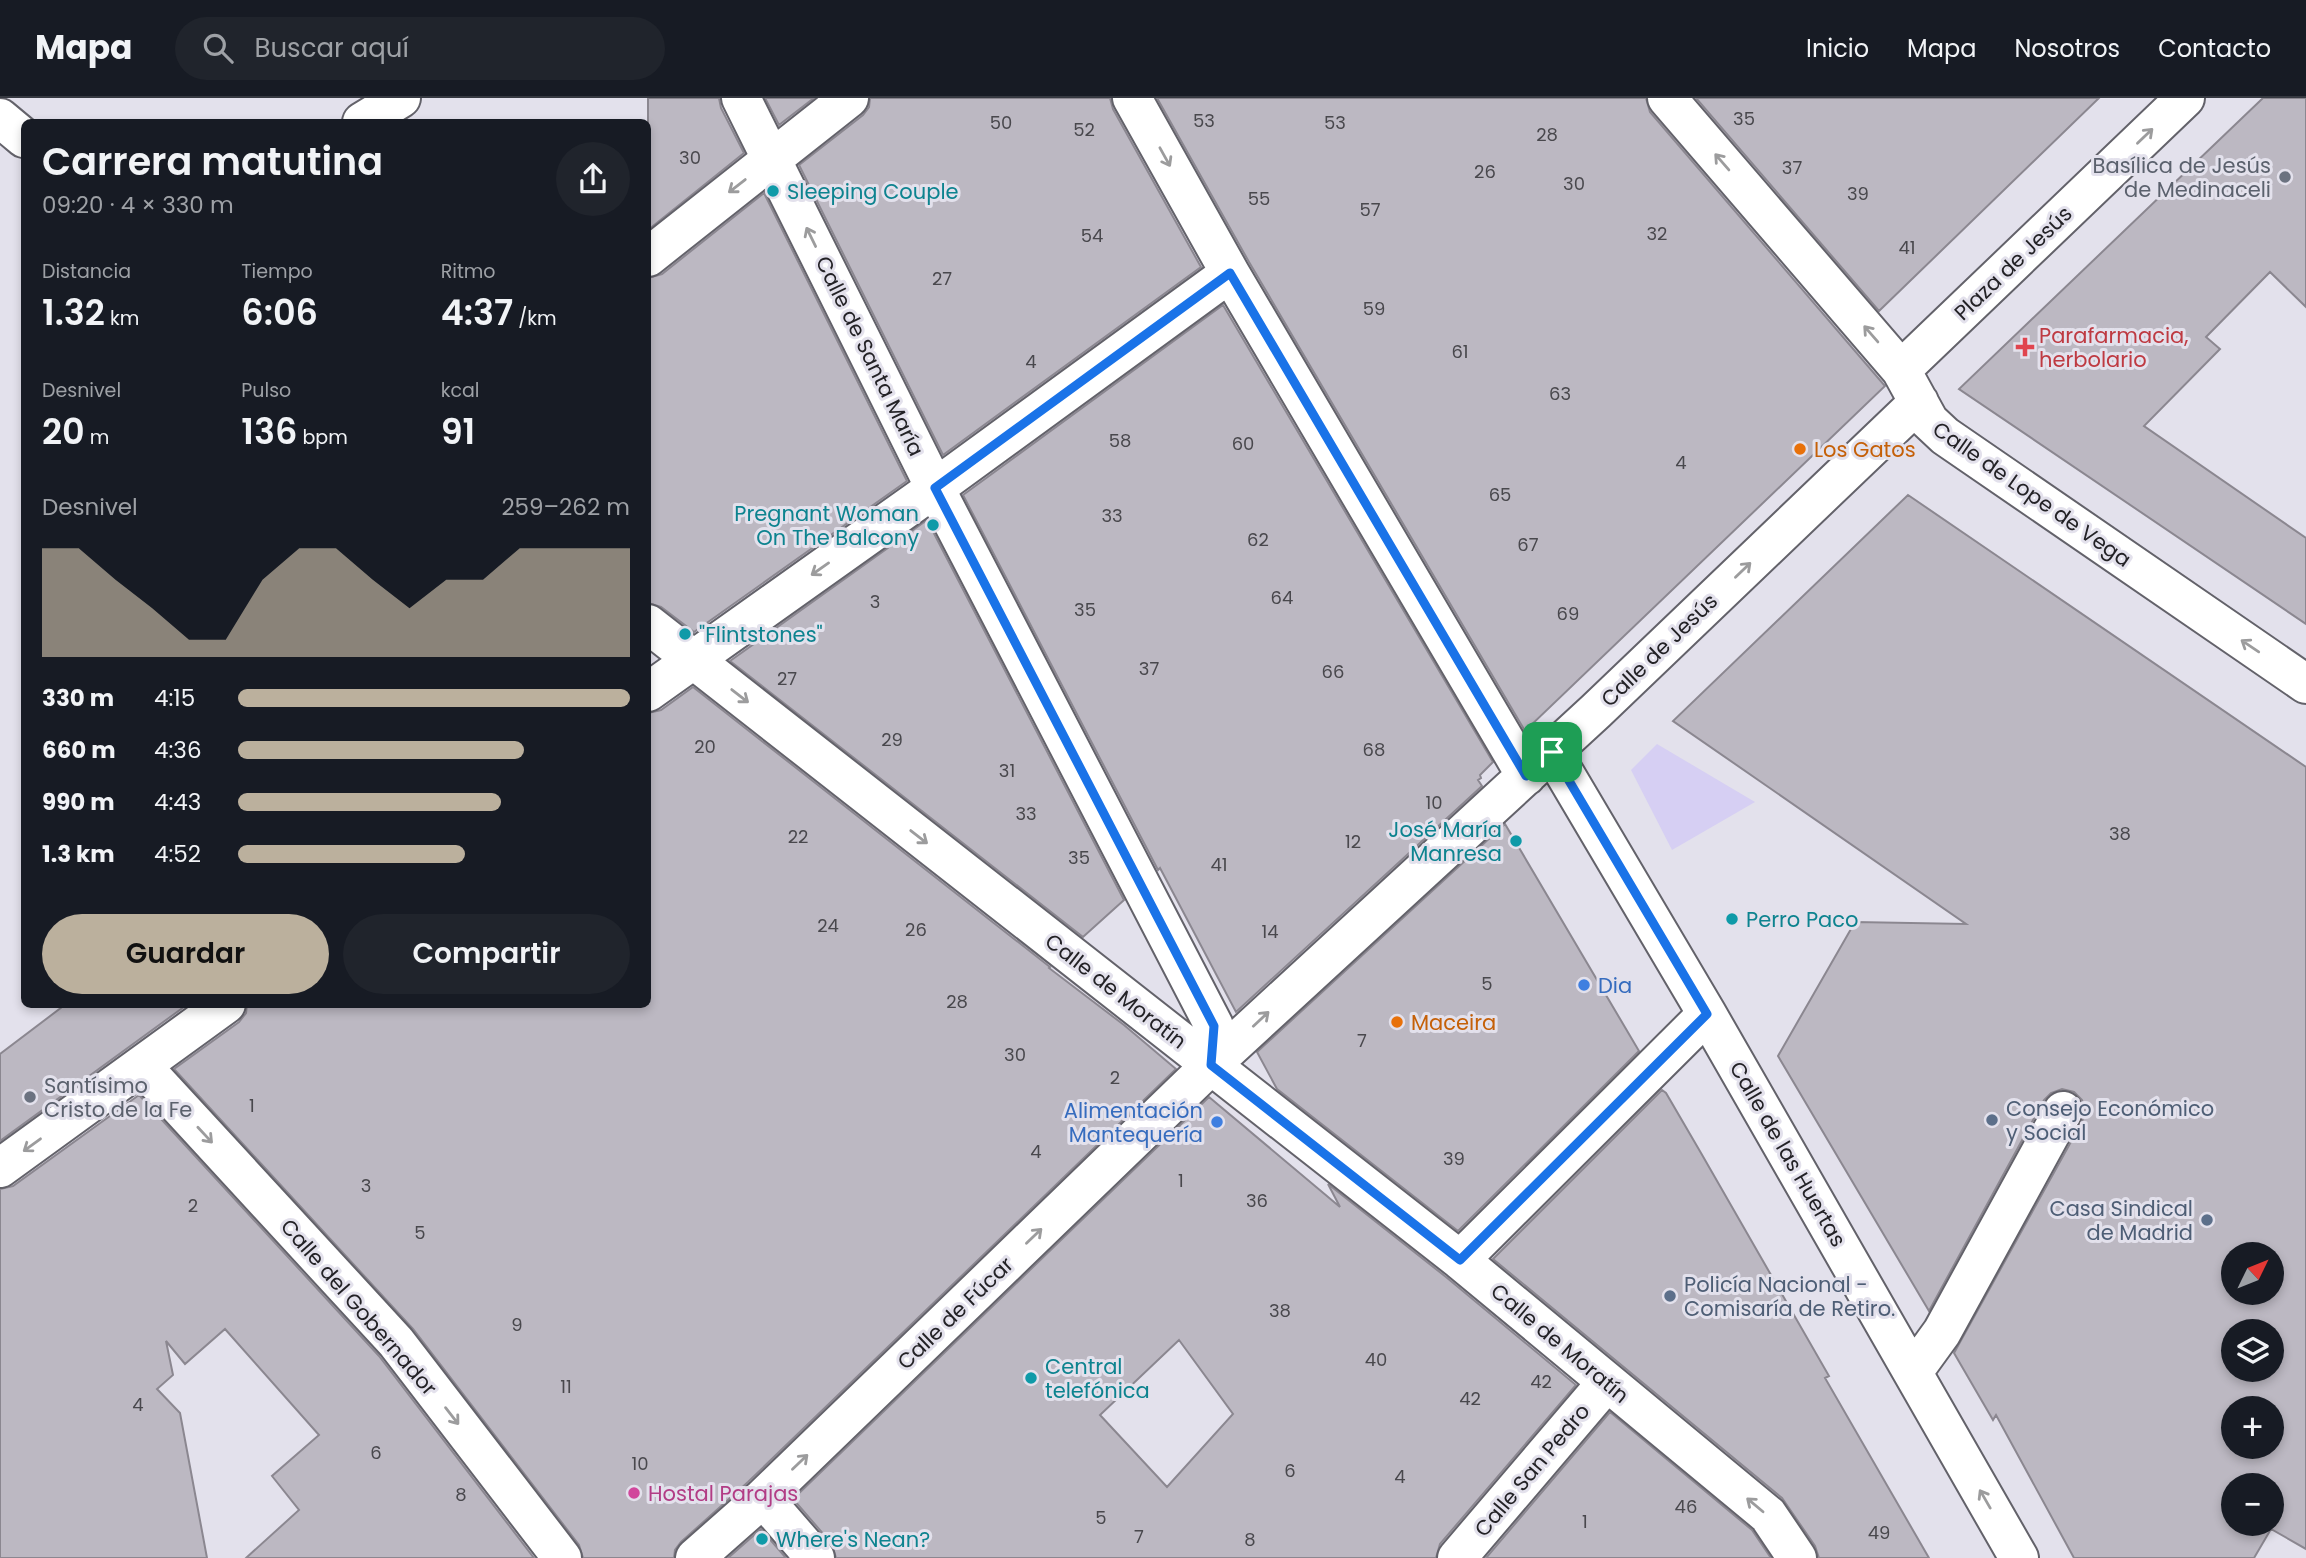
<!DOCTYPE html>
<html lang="es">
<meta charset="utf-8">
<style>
body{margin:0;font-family:Poppins,sans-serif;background:#20242c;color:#f1f3f6;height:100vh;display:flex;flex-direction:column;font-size:26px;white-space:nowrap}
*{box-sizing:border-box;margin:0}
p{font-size:23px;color:#9ea1a6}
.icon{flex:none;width:38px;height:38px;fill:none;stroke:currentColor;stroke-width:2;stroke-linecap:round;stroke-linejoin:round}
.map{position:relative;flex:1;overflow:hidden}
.side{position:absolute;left:21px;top:21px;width:630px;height:889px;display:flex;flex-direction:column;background:#171b24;border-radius:10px;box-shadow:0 4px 10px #0003}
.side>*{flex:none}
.needle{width:46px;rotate:47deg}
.buttons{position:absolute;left:2221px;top:1144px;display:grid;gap:14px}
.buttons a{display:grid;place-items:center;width:63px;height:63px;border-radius:50%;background:#171b24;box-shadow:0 4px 10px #0003;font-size:35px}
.pin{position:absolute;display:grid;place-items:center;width:60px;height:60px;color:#fff;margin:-30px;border-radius:14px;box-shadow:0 4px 10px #0006}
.round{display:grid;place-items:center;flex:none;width:74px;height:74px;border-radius:37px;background:#20242c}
.overview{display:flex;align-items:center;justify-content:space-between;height:119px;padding:0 21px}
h1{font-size:38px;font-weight:600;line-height:52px}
.metrics{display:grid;grid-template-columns:repeat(3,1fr);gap:10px;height:119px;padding:7px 21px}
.metrics div{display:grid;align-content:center}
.metrics b{font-size:35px;font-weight:600}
.metrics small{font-size:19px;font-weight:400}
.metrics p{font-size:19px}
.chart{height:196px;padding:14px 21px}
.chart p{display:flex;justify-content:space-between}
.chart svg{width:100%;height:126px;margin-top:7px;fill:#bbb09d;opacity:.7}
.cta{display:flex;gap:14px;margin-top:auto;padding:14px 21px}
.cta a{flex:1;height:80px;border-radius:42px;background:#bbb09d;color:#111;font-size:28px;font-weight:600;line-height:80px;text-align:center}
.cta a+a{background:#20242c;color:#f1f3f6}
ul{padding:0 21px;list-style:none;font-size:23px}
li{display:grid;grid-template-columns:112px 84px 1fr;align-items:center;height:52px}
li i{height:18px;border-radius:9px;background:#bbb09d}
header{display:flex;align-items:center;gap:42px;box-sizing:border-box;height:98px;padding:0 35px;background:#171b24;border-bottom:2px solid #363941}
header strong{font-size:33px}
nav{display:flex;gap:38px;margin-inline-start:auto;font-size:24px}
.search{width:490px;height:63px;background:#20242c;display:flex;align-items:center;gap:18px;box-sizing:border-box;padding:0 24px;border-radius:38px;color:#9ea1a6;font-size:26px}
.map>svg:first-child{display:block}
</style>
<header>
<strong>Mapa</strong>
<div class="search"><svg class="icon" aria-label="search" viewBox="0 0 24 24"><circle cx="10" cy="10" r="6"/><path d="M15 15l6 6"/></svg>Buscar aquí</div>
<nav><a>Inicio</a><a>Mapa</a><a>Nosotros</a><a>Contacto</a></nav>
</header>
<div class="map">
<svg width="2306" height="1460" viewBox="0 0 2306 1460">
<rect width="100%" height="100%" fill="#e3e1ec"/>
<path fill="#d6cff3" d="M1657,646L1755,704L1672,752L1631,672Z"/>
<path fill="#bcb8c2" stroke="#8b8790" stroke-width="2" fill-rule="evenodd" d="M648,0H719L721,10L744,55L648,132Z
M765,0H814L779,27Z
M870,0H1110L1113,11L1201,169L943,357L799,67L863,17L869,9Z
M1157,0H1646L1650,14L1885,288L1525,633L1249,164Z
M1696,0H2099L1879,213Z
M2263,0H2306V209L2270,174L2206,239L2220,251L2144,328L2306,440V526L1959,291Z
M764,95L907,383L694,534L661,509L648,505V180L662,176Z
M1223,207L1493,664L1480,677L1481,680L1478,682L1482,688L1236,914L1160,770L1158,772L963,397Z
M1908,397L2306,669V1451L2271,1431L2254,1460H2074L1996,1317L1993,1322L1954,1255L2082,1024L2085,1012L2082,1002L2074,994L2062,991L2051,995L2044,1002L1929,1213L1778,958L1855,824L1966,826L1673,623ZM2233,1157H2272V1195H2233ZM2233,1234H2272V1272H2233ZM2233,1311H2272V1349H2233ZM2233,1388H2272V1426H2233Z
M927,422L1124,802L1083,839L730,563Z
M693,589L1050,869L1049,870L1124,927L1176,971L748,1384L681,1444L675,1452L674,1460H583L579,1447L413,1231L174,971L239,924L246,915L247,906H648V615L661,612Z
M1505,726L1639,953L1458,1133L1277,991L1257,954Z
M66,906H188L0,1043V956Z
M1662,992L1666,995L1701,1055L1829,1278L1825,1280L1929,1460H1819L1815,1448L1782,1400L1493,1161Z
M139,997L379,1258L534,1460H246L299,1412L272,1378L319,1337L225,1231L185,1266L166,1243L173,1277L157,1291L180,1315L207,1460H0V1091L13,1088Z
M1209,999L1340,1109L1328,1086L1446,1179L1576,1287L1440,1446L1436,1460H836L832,1446L793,1401ZM1179,1242L1233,1316L1167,1389L1100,1317Z
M1610,1314L1752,1432L1771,1460H1486Z
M761,1431L786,1460H728Z"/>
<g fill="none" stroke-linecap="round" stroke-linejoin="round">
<defs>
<path id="minor" d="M741,0L935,390L1214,928L1211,967
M1132,0L1230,175L1526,678
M1667,0L1901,272L1929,323L1945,338L2306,586
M0,20L24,40
M362,24L401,0
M648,159L849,0
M1901,272L2185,0
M648,526L1460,1162L1768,1417L1797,1460
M648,594L935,390L1230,175
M1552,654L1707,916L2019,1460
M142,968L396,1244L562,1460
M0,1070L226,906
M1460,1162L1707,916
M1913,1274L1942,1234L2063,1013
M763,1400L815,1460
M695,1460L763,1400L1211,967L1596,613L1919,304
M1457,1460L1607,1284"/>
</defs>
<use href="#minor" stroke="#63626a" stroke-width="42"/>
<use href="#minor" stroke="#fff" stroke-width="38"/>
</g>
<defs><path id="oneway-shaft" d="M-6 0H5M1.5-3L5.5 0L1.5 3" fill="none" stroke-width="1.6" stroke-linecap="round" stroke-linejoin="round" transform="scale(1.75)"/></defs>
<g stroke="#9c9c9d">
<use href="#oneway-shaft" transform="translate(2145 38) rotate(-44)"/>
<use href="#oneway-shaft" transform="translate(1165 59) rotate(61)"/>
<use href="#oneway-shaft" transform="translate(1722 64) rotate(-131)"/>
<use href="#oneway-shaft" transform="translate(737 88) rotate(142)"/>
<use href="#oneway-shaft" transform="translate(811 139) rotate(-116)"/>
<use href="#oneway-shaft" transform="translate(1871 236) rotate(-131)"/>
<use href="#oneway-shaft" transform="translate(820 471) rotate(145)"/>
<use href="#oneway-shaft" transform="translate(1743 472) rotate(-44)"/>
<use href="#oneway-shaft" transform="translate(2250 548) rotate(-146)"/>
<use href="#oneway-shaft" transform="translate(740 598) rotate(38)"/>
<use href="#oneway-shaft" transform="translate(919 739) rotate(38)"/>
<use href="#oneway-shaft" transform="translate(1261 921) rotate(-43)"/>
<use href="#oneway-shaft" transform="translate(205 1037) rotate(47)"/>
<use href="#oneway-shaft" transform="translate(32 1047) rotate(144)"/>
<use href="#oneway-shaft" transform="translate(1034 1138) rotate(-44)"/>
<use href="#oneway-shaft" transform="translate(452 1318) rotate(52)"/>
<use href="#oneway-shaft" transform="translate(800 1364) rotate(-44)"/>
<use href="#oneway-shaft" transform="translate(1985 1401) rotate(-120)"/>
<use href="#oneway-shaft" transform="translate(1755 1407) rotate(-140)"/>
</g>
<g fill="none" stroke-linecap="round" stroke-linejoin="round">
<defs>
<path id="route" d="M1230,175L1526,678L1552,654L1707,916L1460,1162L1211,967L1214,928L935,390Z"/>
</defs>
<use href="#route" stroke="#fff" stroke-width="14"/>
<use href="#route" stroke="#1a73e8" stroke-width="9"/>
</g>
<g fill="#6b7280" stroke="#e3e1ec" stroke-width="2.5">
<circle cx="2285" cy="79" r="7"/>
<circle cx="30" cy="999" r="7"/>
</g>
<g fill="#0f9aa8" stroke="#e3e1ec" stroke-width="2.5">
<circle cx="773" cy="93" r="7"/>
<circle cx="933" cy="427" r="7"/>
<circle cx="685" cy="536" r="7"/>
<circle cx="1516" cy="743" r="7"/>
<circle cx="1732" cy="821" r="7"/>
<circle cx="1031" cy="1280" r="7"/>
<circle cx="762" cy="1441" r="7"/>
</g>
<path fill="#e0444e" stroke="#e3e1ec" stroke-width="2.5" d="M2021.5 238.5h7v7h7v7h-7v7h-7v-7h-7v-7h7z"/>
<g fill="#e8710a" stroke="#e3e1ec" stroke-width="2.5">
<circle cx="1800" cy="351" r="7"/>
<circle cx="1397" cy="924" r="7"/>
</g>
<g fill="#3f7fe0" stroke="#e3e1ec" stroke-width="2.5">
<circle cx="1584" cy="887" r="7"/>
<circle cx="1217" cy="1024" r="7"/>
</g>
<g fill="#5c6f8a" stroke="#e3e1ec" stroke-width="2.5">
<circle cx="1992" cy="1022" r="7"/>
<circle cx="2207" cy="1122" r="7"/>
<circle cx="1670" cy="1198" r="7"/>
</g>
<circle fill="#d1479c" stroke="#e3e1ec" stroke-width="2.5" cx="634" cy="1395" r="7"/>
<g text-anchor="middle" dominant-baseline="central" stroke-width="6" stroke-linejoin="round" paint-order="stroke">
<g font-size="18" fill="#49484d">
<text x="1744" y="20">35</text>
<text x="1204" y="22">53</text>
<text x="1001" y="24">50</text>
<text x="1335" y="24">53</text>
<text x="1084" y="31">52</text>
<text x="1547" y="36">28</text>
<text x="690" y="59">30</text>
<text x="1792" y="69">37</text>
<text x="1485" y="73">26</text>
<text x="1574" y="85">30</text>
<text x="1858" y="95">39</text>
<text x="1259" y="100">55</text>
<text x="1370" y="111">57</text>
<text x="1657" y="135">32</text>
<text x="1092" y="137">54</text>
<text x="1907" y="149">41</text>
<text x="942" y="180">27</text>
<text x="1374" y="210">59</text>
<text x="1460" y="253">61</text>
<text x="1031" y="263">4</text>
<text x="1560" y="295">63</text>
<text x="1120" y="342">58</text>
<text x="1243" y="345">60</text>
<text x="1681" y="364">4</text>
<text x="1500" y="396">65</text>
<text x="1112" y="417">33</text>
<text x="1258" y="441">62</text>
<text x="1528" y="446">67</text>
<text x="1282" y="499">64</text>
<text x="875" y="503">3</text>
<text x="1085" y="511">35</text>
<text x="1568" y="515">69</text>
<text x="1149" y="570">37</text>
<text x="1333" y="573">66</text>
<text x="787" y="580">27</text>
<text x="892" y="641">29</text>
<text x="705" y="648">20</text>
<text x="1374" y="651">68</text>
<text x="1007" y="672">31</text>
<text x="1434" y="704">10</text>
<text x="1026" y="715">33</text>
<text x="2120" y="735">38</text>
<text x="798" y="738">22</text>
<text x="1353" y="743">12</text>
<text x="1079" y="759">35</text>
<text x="1219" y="766">41</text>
<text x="828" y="827">24</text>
<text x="916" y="831">26</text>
<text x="1270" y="833">14</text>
<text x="1487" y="885">5</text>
<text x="957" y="903">28</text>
<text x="1362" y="942">7</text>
<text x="1015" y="956">30</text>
<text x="1115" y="979">2</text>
<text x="252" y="1007">1</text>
<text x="1036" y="1053">4</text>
<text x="1454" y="1060">39</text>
<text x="1181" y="1082">1</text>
<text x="366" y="1087">3</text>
<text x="1257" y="1102">36</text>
<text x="193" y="1107">2</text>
<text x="420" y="1134">5</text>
<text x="1280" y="1212">38</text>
<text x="517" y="1226">9</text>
<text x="1376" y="1261">40</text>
<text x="1541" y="1283">42</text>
<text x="566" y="1288">11</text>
<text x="1470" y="1300">42</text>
<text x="138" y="1306">4</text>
<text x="376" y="1354">6</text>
<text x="640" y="1365">10</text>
<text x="1290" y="1372">6</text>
<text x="1400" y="1378">4</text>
<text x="461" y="1396">8</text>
<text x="1686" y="1408">46</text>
<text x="1101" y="1419">5</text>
<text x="1585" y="1423">1</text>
<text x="1879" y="1434">49</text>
<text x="1139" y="1438">7</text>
<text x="1250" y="1441">8</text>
</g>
<g font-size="21" fill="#5b616d" stroke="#e3e1ec" text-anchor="end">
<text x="2271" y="67">Basílica de Jesús<tspan x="2271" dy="24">de Medinaceli</tspan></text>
<text x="44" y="987" text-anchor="start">Santísimo<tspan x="44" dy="24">Cristo de la Fe</tspan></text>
</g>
<g font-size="21" fill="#0d838f" stroke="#e3e1ec" text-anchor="start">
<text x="787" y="93">Sleeping Couple</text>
<text x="919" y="415" text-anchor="end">Pregnant Woman<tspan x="919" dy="24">On The Balcony</tspan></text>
<text x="699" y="536">"Flintstones"</text>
<text x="1502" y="731" text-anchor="end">José María<tspan x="1502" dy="24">Manresa</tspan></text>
<text x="1746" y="821">Perro Paco</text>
<text x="1045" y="1268">Central<tspan x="1045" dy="24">telefónica</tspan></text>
<text x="776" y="1441">Where's Nean?</text>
</g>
<g font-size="21" fill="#232226" stroke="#e3e1ec">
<text transform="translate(2013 165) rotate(-44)">Plaza de Jesús</text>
<text transform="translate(870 258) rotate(64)">Calle de Santa María</text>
<text transform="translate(2032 396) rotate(35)">Calle de Lope de Vega</text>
<text transform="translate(1659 552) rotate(-44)">Calle de Jesús</text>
<text transform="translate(1116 893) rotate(38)">Calle de Moratín</text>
<text transform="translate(1788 1056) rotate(60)">Calle de las Huertas</text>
<text transform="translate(359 1209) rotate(49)">Calle del Gobernador</text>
<text transform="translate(955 1215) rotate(-44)">Calle de Fúcar</text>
<text transform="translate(1560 1245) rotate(40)">Calle de Moratín</text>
<text transform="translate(1532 1372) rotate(-50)">Calle San Pedro</text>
</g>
<g font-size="21" fill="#be3a42" stroke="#e3e1ec" text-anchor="start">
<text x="2039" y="237">Parafarmacia,<tspan x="2039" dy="24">herbolario</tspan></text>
</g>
<g font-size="21" fill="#c56008" stroke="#e3e1ec" text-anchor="start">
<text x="1814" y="351">Los Gatos</text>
<text x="1411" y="924">Maceira</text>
</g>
<g font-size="21" fill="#366cbe" stroke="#e3e1ec" text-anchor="start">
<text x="1598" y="887">Dia</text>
<text x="1203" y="1012" text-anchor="end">Alimentación<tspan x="1203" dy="24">Mantequería</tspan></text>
</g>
<g font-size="21" fill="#4e5e75" stroke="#e3e1ec" text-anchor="start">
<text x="2006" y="1010">Consejo Económico<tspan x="2006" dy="24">y Social</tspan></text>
<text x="2193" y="1110" text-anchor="end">Casa Sindical<tspan x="2193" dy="24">de Madrid</tspan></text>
<text x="1684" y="1186">Policía Nacional -<tspan x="1684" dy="24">Comisaría de Retiro.</tspan></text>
</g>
<g font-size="21" fill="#b23c85" stroke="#e3e1ec" text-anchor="start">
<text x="648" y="1395">Hostal Parajas</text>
</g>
</g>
</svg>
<div class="buttons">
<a><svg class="needle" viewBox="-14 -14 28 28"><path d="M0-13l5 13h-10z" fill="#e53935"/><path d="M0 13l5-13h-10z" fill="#9ea1a6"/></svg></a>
<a><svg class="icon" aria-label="layers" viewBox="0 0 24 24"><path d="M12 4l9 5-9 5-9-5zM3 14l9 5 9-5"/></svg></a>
<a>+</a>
<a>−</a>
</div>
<div class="pin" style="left:1552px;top:654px;background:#1e9e55"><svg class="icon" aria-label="arrive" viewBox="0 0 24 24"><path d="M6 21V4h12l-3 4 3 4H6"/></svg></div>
<section class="side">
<div class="overview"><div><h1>Carrera matutina</h1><p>09:20 · 4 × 330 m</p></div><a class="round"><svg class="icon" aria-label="share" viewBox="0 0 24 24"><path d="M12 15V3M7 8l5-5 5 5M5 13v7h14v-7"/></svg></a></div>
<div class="metrics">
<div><p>Distancia</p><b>1.32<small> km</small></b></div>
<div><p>Tiempo</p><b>6:06</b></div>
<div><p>Ritmo</p><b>4:37<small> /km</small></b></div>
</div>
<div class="metrics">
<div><p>Desnivel</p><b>20<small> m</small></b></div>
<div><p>Pulso</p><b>136<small> bpm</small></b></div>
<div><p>kcal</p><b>91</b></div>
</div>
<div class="chart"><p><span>Desnivel</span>259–262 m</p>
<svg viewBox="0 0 160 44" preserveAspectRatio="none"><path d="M0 44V6L10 6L20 17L30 27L40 38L50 38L60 17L70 6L80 6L90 17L100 27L110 17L120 17L130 6L140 6L150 6L160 6V44z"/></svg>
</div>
<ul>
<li><b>330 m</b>4:15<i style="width:100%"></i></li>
<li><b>660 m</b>4:36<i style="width:73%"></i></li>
<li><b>990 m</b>4:43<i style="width:67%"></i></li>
<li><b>1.3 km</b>4:52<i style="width:58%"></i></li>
</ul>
<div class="cta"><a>Guardar</a><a>Compartir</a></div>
</section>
</div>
